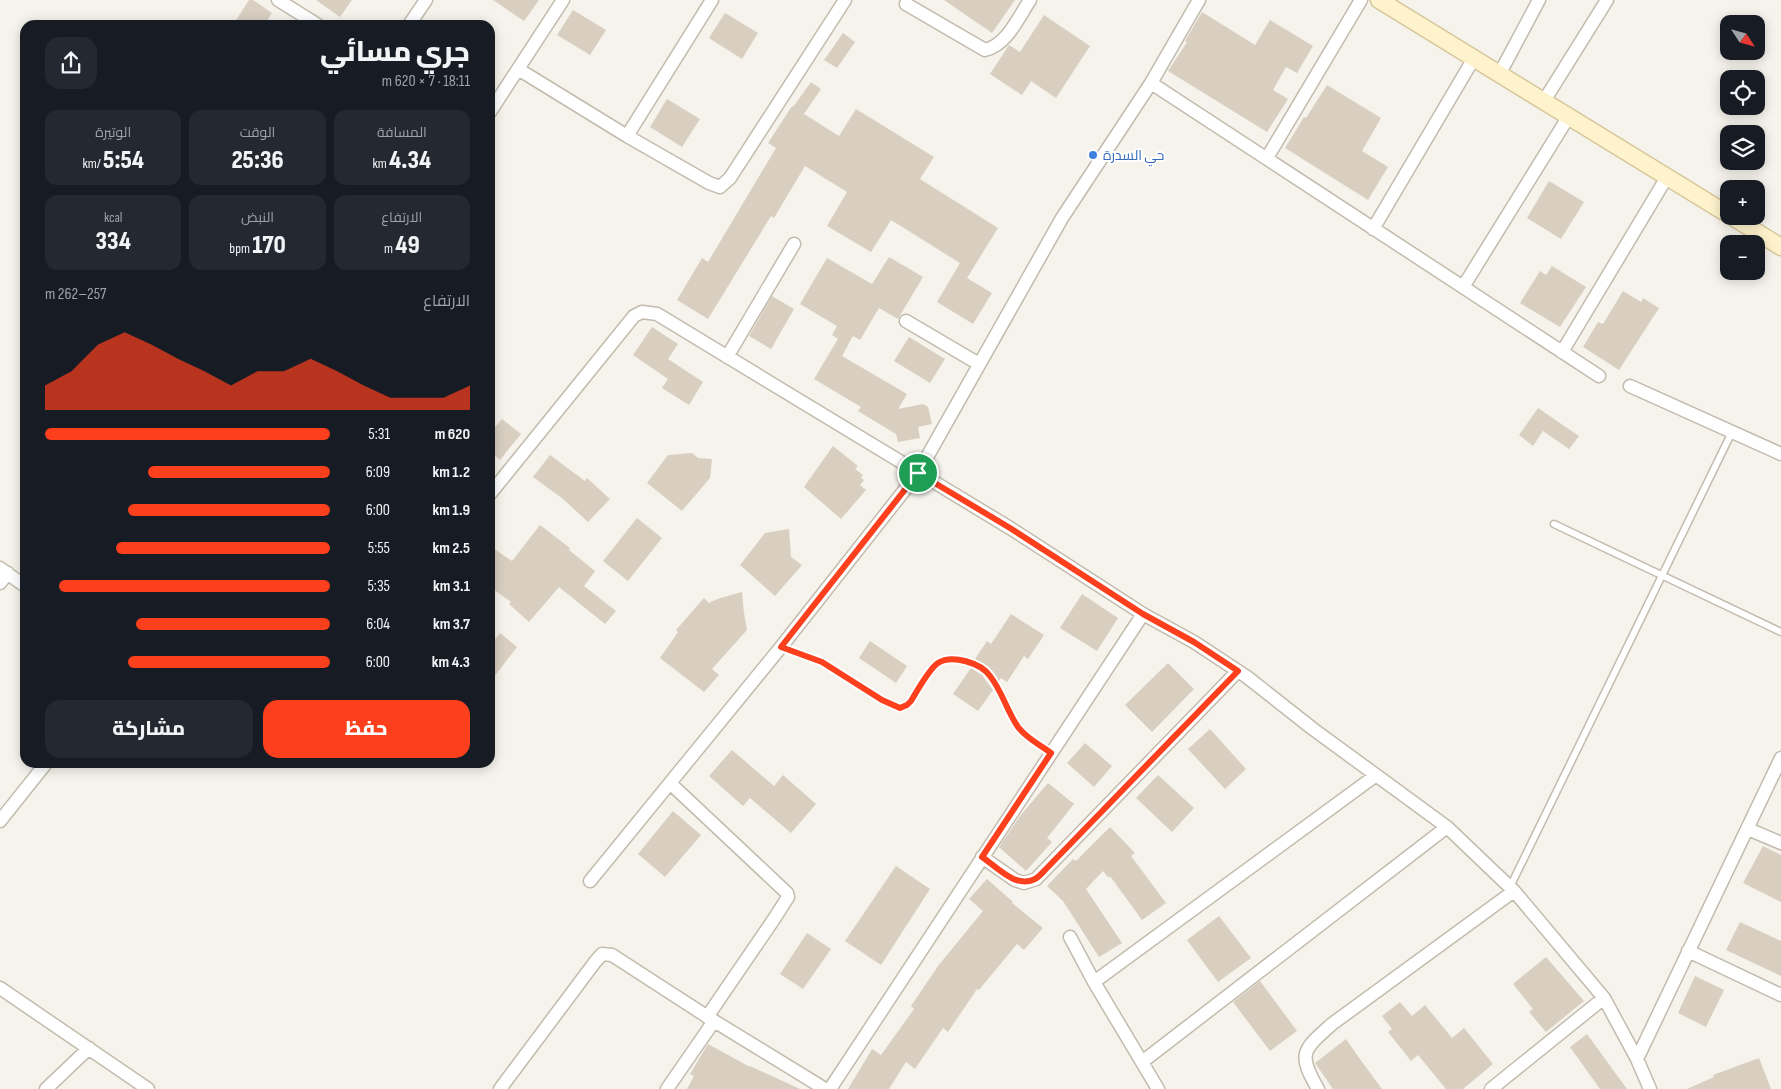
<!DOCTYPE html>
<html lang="ar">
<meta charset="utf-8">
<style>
body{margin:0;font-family:"Sofia Sans Condensed",Cairo,sans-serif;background:#242831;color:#f1f3f6;direction:rtl;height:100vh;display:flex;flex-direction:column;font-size:19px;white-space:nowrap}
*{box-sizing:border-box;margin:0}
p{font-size:16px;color:#9ea1a6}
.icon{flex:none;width:28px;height:28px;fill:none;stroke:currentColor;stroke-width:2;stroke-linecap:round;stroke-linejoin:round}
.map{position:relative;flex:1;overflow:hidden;direction:ltr}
.drawer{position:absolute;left:20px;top:20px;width:475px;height:748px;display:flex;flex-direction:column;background:#171b24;border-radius:15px;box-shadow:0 2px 12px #0003;direction:rtl}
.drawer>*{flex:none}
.needle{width:32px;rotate:126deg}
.buttons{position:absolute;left:1720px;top:15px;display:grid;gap:10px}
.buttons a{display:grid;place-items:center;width:45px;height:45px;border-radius:10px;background:#171b24;box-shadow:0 2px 12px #0003;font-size:25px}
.pin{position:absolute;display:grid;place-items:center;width:42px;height:42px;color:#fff;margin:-21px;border:2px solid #fff;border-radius:50%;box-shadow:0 1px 5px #0007}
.round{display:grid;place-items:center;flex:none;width:52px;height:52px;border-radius:15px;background:#242831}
.overview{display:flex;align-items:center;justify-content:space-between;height:85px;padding:0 25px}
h1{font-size:28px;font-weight:800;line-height:38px}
.stats{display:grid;grid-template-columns:repeat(3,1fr);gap:8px;height:85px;padding:5px 25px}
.stats div{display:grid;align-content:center;border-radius:12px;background:#242831;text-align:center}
.stats b{font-size:25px;font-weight:800}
.stats small{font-size:14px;font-weight:400}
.stats p{font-size:14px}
.chart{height:140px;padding:10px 25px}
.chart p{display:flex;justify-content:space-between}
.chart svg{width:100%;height:90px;margin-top:5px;fill:#fc3f1d;opacity:.7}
.primary-button{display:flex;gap:10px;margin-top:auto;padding:10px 25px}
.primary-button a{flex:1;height:58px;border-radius:15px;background:#fc3f1d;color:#fff;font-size:20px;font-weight:800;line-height:58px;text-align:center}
.primary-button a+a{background:#242831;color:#f1f3f6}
ul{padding:0 25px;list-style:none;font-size:16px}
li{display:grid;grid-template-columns:80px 60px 1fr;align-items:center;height:38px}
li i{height:12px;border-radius:6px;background:#fc3f1d}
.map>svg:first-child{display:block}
</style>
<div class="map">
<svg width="1781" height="1089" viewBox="0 0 1781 1089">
<rect width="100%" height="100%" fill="#f6f3ec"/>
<path fill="#d8cfc1" d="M249,0H253L272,13L264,25H233Z
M316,0H352L340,17Z
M493,0H539L524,21Z
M944,0H1015L992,33Z
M573,10L606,30L590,55L557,35Z
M1202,12L1255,45L1270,20L1313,46L1297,73L1286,67L1273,90L1288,99L1267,132L1168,71L1187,42L1185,41Z
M725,13L758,33L742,59L709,38Z
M1044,15L1090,46L1056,98L1031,81L1022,95L990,74L1009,45L1020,52Z
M843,33L855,42L837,68L824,60Z
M811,82L821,89L804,114L839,136L856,109L934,157L920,179L998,228L967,278L992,293L973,324L937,302L960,263L891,220L871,252L827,226L847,192L805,166L774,218L771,216L708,319L677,300L702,258L708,262L776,148L768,143L792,106L793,107Z
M1327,85L1381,118L1362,151L1388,167L1368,200L1285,148L1304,117L1306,118Z
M667,99L700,119L682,147L650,127Z
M1549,181L1584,202L1561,239L1527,218Z
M889,257L923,277L898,319L879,308L860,340L853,336L842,356L907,394L898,409L923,404L928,407L932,424L918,427L920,438L898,442L896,434L858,411L861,407L814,379L838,339L832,335L837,326L800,304L827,258L872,284Z
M1552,266L1586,287L1560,327L1520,303L1540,271L1546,275Z
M1623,291L1641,302L1643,298L1659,308L1619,370L1583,347L1598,322L1603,324Z
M772,296L794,309L771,349L749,336Z
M652,327L678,344L668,359L703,382L689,405L662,388L668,379L633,355Z
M909,337L945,359L930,383L894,361Z
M1538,408L1579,436L1569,449L1543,431L1533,446L1519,435Z
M502,419L521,434L500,460L490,451V433Z
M833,446L858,466L855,469L863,475L861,478L864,480L860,485L866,490L841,519L804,487Z
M692,453L698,458L712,459L710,478L682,511L647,483L668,455Z
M550,455L585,481L587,478L610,499L588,522L563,499L533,477Z
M637,518L662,538L628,581L603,561Z
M540,525L570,548L569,550L595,571L584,586L616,611L605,624L559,587L529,622L509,604L511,602L490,587V546L512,561Z
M789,529L791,557L802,565L775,596L740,565L765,533Z
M742,592L744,613L747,630L712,669L719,675L704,692L660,658L678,632L676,630L704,598L709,603L717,599Z
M1082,594L1118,618L1097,651L1060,628Z
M1011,614L1044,635L1028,659L1024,656L1007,682L1001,678L999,681L989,667L975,659L987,641L991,644Z
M500,633L517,647L490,682V646Z
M870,641L907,666L896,683L859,658Z
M1168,663L1194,689L1152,732L1125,705Z
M971,668L982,675L993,690L978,711L953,694Z
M1210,729L1246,769L1225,789L1188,749Z
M1085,743L1112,766L1094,787L1067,763Z
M732,750L774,786L783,775L816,804L791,833L750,798L743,806L709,776Z
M1158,775L1194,808L1172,832L1136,798Z
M1048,783L1074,804L1047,838L1052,842L1026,871L999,847L1020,816Z
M673,811L701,835L665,877L638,854Z
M1110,827L1135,853L1131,856L1166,903L1142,920L1110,876L1109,878L1103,871L1086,889L1122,943L1099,957L1063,901L1047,886L1073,859L1076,861Z
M1763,846L1781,855V902L1743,883Z
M896,866L930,889L881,965L845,941Z
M987,879L1013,902L1012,903L1043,928L1024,950L1017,944L979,990L977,989L948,1032L943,1028L915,1069L906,1062L889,1089H848L872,1049L881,1055L914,1009L911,1006L938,966L983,911L969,899Z
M1219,916L1251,958L1218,982L1187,940Z
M1740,922L1781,941V976L1726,950Z
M807,933L831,949L803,989L780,974Z
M1546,957L1584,1001L1546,1032L1529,1012L1533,1009L1513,984Z
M1695,976L1724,990L1706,1027L1678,1013Z
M1260,981L1297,1031L1270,1051L1233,1002Z
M1400,1002L1412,1016L1425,1005L1452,1038L1464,1028L1493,1064L1463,1089H1446L1418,1055L1411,1061L1388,1032L1392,1029L1382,1016Z
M1587,1034L1627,1089H1600L1570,1047Z
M1346,1039L1360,1059L1382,1089H1333L1315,1063Z
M708,1044L750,1067V1066L800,1089H687L694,1076L690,1074Z
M1759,1058L1771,1089H1687L1714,1077L1713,1075Z"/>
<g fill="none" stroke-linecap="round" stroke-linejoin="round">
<defs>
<path id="lane" d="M1554,524L1781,632
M781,647L822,662L882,700L900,708L907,705L911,701C917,691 929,669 938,663C952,654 981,663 990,676C1002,691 1007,711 1018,727C1026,738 1040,745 1051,753
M1510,887L1732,432"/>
<path id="street" d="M278,0L318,25
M906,4L985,50C1007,45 1018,18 1030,0
M409,25L426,0
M518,69L627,136L709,183L720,187L730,178L845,0
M1500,73L1539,0
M1151,83L1599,376
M1544,101L1607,0
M490,112L563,0
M627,136L712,0
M1267,158L1361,0
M1373,229L1474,58
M1463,287L1569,116
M906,321L979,364
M1562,352L1667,177
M727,357L794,244
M1630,386L1781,454
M490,494L634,316L642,312L657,314L1010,528L1143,614L1194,642L1247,677L1313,729L1447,827L1514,891L1604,998L1637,1059L1650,1089
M0,568L25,586
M0,583L8,573
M671,784L787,893L788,897L774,919L707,1017
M0,821L47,762
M1748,829L1781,843
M982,857L1015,880L1024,883L1036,879L1238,671
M590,881L781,647L918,473L1062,218L1151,83L1199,0
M1070,937L1094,982L1158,1089
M1688,951L1781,995
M1094,982L1375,776
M0,988L148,1089
M1637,1059L1781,758
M1142,1062L1447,827
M46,1089L89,1048
M500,1089L595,962L602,954L612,955L714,1021L825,1089
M667,1089L714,1021
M830,1089L1143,614
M1318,1089C1297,1053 1303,1050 1332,1024L1514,891
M1491,1089L1604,998"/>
<path id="secondary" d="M1379,0L1729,215
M1731,216L1781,247"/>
</defs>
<use href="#lane" stroke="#c2bbae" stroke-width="9"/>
<use href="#street" stroke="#c2bbae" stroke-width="15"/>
<use href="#secondary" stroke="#d6c79b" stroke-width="19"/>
<use href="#lane" stroke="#fff" stroke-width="6"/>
<use href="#street" stroke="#fff" stroke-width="12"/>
<use href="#secondary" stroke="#fff3cd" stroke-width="16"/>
</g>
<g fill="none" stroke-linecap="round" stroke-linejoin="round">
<defs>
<path id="route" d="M918,473L1010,528L1143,614L1194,642L1238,671L1046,869C1043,872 1039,877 1035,879C1016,889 997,867 982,857L1051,753C1040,745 1026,738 1018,727C1007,711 1002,691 990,676C981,663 952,654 938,663C929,669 917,691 911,701L907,705L900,708L882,700L822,662L781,647Z"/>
</defs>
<use href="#route" stroke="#fff" stroke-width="10"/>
<use href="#route" stroke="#fc3f1d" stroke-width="6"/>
</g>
<circle fill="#3f7fe0" stroke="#fff" stroke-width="2" cx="1093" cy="155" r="5"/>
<g text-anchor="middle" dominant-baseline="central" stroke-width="4" stroke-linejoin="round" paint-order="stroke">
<g font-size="14" fill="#366cbe" stroke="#fff" text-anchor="start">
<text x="1103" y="155">حي السدرة</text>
</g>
</g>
</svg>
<div class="buttons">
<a><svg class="needle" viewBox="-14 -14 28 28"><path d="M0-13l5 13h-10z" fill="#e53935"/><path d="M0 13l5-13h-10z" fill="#9ea1a6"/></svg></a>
<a><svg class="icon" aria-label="locate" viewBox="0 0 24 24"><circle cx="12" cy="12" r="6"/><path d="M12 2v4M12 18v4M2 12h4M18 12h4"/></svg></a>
<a><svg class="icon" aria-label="layers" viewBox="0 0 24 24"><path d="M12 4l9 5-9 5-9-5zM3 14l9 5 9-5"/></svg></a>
<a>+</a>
<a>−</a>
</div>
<div class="pin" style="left:918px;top:473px;background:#1e9e55"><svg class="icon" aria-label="arrive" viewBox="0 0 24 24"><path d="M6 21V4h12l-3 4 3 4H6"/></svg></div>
<section class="drawer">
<div class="overview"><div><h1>جري مسائي</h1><p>18:11 · 7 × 620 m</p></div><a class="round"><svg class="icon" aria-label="share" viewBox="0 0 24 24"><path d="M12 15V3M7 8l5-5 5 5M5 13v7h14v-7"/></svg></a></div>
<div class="stats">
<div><p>المسافة</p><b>4.34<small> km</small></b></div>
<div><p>الوقت</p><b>25:36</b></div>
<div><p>الوتيرة</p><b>5:54<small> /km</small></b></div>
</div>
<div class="stats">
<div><p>الارتفاع</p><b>49<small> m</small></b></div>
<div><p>النبض</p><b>170<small> bpm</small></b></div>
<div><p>kcal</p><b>334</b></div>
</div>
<div class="chart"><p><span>الارتفاع</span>257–262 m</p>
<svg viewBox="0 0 160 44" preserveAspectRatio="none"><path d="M0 44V32L10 25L20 12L30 6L40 12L50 19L60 25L70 32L80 25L90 25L100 19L110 25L120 32L130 38L140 38L150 38L160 32V44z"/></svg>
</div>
<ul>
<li><b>620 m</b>5:31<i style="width:100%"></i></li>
<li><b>1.2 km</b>6:09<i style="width:64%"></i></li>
<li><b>1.9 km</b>6:00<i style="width:71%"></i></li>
<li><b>2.5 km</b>5:55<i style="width:75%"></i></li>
<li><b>3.1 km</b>5:35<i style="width:95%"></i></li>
<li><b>3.7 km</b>6:04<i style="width:68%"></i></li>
<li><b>4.3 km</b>6:00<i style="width:71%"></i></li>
</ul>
<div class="primary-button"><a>حفظ</a><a>مشاركة</a></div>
</section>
</div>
